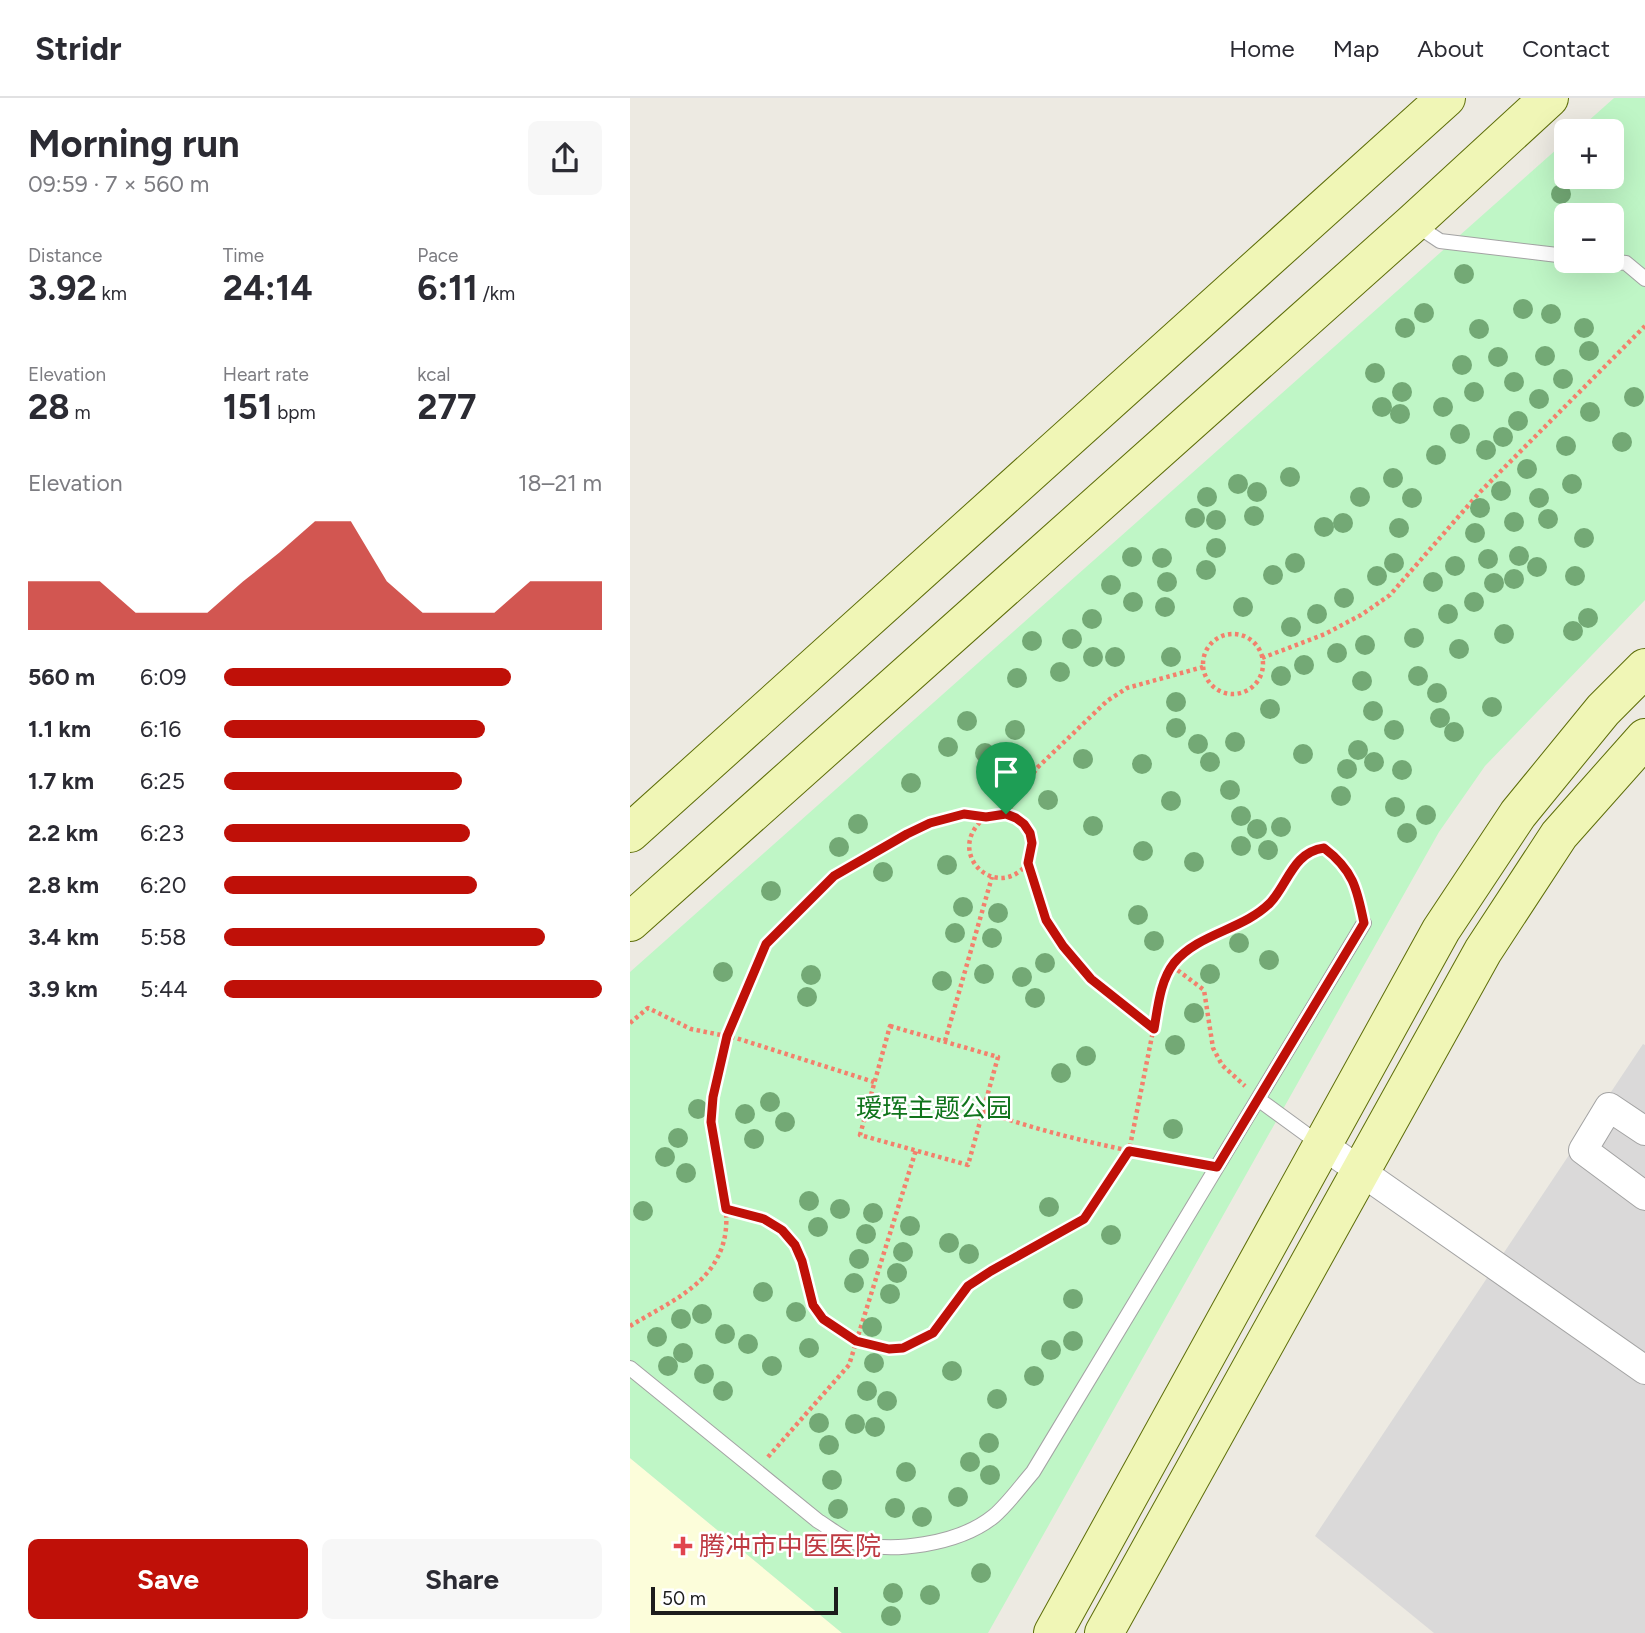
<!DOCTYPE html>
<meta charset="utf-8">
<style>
body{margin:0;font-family:Figtree,"Noto Sans SC",sans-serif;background:#f7f7f7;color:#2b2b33;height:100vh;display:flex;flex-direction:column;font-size:26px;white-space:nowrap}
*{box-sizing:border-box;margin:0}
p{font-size:23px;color:#7c7c81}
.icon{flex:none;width:38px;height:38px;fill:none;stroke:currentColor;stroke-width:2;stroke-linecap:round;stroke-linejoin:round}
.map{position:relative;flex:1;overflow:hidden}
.panel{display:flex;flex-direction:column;background:#fff;width:630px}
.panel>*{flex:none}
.fabs{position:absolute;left:924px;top:21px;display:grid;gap:14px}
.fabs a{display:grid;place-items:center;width:70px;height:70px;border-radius:10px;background:#fff;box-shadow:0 7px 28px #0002;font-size:35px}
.scale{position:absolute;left:21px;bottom:18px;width:187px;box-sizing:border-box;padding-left:7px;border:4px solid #1c1c1c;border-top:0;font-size:19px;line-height:24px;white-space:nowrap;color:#1c1c1c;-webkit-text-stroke:5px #fff;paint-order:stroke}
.pin{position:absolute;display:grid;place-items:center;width:60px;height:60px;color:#fff;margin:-72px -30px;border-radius:50% 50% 50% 0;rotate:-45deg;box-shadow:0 0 7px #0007}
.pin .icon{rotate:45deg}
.round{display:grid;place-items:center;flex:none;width:74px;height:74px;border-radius:10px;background:#f7f7f7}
.head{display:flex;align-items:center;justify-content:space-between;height:119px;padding:0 28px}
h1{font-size:38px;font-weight:700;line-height:52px}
.stats{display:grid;grid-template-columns:repeat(3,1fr);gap:10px;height:119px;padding:7px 28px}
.stats div{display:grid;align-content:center}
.stats b{font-size:35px;font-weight:700}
.stats small{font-size:19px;font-weight:400}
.stats p{font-size:19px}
.chart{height:196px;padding:14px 28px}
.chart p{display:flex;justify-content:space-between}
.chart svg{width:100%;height:126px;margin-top:7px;fill:#bf1008;opacity:.7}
.action{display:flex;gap:14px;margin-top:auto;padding:14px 28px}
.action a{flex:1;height:80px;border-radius:10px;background:#bf1008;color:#fff;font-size:28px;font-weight:700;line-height:80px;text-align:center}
.action a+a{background:#f7f7f7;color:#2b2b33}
ul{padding:0 28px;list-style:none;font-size:23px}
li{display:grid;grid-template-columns:112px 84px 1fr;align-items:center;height:52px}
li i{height:18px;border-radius:9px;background:#bf1008}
header{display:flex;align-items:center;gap:42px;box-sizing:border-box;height:98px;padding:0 35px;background:#fff;border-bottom:2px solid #e1e1e2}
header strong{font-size:33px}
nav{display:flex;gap:38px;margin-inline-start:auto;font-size:24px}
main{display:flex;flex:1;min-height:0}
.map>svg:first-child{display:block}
</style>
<header>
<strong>Stridr</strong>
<nav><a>Home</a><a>Map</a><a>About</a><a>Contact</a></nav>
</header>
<main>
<section class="panel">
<div class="head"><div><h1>Morning run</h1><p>09:59 · 7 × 560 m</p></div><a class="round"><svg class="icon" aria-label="share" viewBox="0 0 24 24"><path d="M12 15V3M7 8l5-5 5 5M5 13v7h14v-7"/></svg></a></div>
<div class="stats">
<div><p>Distance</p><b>3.92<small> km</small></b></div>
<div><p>Time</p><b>24:14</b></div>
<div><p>Pace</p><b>6:11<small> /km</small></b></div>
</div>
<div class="stats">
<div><p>Elevation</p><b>28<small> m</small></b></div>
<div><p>Heart rate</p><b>151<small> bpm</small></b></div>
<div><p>kcal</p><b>277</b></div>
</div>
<div class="chart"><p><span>Elevation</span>18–21 m</p>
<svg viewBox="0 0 160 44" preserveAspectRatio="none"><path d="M0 44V27L10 27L20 27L30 38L40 38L50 38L60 27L70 17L80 6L90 6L100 27L110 38L120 38L130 38L140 27L150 27L160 27V44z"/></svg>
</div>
<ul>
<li><b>560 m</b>6:09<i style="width:76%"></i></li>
<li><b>1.1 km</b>6:16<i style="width:69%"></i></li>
<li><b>1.7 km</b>6:25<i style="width:63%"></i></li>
<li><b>2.2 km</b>6:23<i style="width:65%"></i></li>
<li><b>2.8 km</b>6:20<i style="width:67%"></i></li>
<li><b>3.4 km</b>5:58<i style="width:85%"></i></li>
<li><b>3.9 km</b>5:44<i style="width:100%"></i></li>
</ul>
<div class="action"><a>Save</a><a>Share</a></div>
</section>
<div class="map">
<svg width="1015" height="1535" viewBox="0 0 1015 1535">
<rect width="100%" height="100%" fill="#edeae2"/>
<path fill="#dad9d9" d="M1013,946L1015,947V1535H804L685,1438Z"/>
<path fill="#fcfdda" d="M0,1360L212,1535H0Z"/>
<path fill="#bff6c6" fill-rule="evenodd" d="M984,0H1015V502L855,668L809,734L358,1535H212L0,1360V874L936,43V79H982V33H947ZM936,117H982V163H936Z"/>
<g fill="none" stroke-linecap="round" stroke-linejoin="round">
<defs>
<path id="lane" d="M786,127L810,143L936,158
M976,163L996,165L1015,181
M628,1001L691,1047
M0,1270L188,1423C198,1429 209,1438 220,1443C260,1457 330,1446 364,1418C378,1406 390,1389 403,1374L734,825"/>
<path id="street" d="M1015,1033L979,1009L953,1052L1015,1098
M693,1047L1015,1272"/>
<path id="secondary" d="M0,735L816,0
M0,824L783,125L919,0
M423,1535L811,832L888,716L973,612L1015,570
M474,1535L853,853L929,737L1015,640"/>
</defs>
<use href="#lane" stroke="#a3a3a3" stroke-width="16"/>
<use href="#street" stroke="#a3a3a3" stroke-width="30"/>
<use href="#secondary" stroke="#5d6d09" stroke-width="40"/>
<path stroke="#f3806c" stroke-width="4.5" stroke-dasharray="3.5 3.5" stroke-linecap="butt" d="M573 566a30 30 0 1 1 60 0a30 30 0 1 1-60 0Z
M632,560L695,536L731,517L760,497L850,394L1015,228
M376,716L407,670L477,603L497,590L573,569
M398,765C404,784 408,805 417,823C440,869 485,900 524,931
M542,868L574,892L583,950L592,967L615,988
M0,925L18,910L61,931L106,940L244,984
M260,928L368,959L338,1067L230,1037Z
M315,943L362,779
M353,1013C423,1038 496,1053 569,1066
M96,1111L134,1120L152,1132L165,1147L172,1163L183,1207L193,1221L226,1243L259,1251L273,1250L287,1244L303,1235L338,1188L361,1173L454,1121L499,1053L532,888C538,876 544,861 555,852C580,832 617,828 640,805C659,786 663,754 694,750C714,765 726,781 730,807
M0,1228C26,1212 58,1198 78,1174C118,1124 80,1073 81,1020C83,972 102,927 121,883C126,871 130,855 138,845C151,827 188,790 205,777C232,758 302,718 334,716C341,716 348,719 355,719C362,718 368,715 376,716C392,719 403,735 402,751C401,759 397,768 390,773C358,798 315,750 356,719
M138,1359L219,1267L286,1052"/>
<use href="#lane" stroke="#fff" stroke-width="14"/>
<use href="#street" stroke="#fff" stroke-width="28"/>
<use href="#secondary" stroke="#f0f6b6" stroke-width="38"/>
</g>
<g fill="#73a975">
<circle cx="931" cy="96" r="10"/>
<circle cx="834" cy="176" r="10"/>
<circle cx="893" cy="211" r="10"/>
<circle cx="794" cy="215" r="10"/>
<circle cx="921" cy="216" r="10"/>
<circle cx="775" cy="230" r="10"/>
<circle cx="954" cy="230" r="10"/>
<circle cx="849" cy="231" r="10"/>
<circle cx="959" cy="253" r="10"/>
<circle cx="915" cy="258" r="10"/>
<circle cx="868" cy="259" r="10"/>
<circle cx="832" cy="267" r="10"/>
<circle cx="745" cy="275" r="10"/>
<circle cx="933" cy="281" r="10"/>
<circle cx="884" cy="284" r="10"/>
<circle cx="772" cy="294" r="10"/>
<circle cx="844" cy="294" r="10"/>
<circle cx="1004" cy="299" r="10"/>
<circle cx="909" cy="301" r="10"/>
<circle cx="752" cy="309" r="10"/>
<circle cx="813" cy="309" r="10"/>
<circle cx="960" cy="314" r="10"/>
<circle cx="770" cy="316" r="10"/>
<circle cx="888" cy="323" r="10"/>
<circle cx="830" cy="336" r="10"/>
<circle cx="873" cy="339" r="10"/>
<circle cx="992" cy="344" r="10"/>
<circle cx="936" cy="348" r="10"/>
<circle cx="856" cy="352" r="10"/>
<circle cx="806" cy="357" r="10"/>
<circle cx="897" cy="371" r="10"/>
<circle cx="660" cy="379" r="10"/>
<circle cx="763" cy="380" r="10"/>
<circle cx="608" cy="386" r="10"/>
<circle cx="942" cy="386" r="10"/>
<circle cx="871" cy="393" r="10"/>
<circle cx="627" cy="394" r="10"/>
<circle cx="577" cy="399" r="10"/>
<circle cx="730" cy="399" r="10"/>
<circle cx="782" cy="400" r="10"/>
<circle cx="909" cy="400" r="10"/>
<circle cx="850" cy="410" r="10"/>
<circle cx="624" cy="418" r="10"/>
<circle cx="565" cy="420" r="10"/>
<circle cx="918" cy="421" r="10"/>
<circle cx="586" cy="422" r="10"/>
<circle cx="884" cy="424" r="10"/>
<circle cx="713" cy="425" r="10"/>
<circle cx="694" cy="429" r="10"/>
<circle cx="769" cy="430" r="10"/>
<circle cx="845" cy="435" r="10"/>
<circle cx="954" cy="440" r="10"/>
<circle cx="586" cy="450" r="10"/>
<circle cx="889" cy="458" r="10"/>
<circle cx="502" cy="459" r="10"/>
<circle cx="532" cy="460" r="10"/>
<circle cx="858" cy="461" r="10"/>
<circle cx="665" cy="465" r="10"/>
<circle cx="764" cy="465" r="10"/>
<circle cx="825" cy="468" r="10"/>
<circle cx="907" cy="469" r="10"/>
<circle cx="576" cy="472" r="10"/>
<circle cx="643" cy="477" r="10"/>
<circle cx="747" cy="478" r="10"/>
<circle cx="945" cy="478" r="10"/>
<circle cx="884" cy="481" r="10"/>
<circle cx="537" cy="484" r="10"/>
<circle cx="803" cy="484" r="10"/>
<circle cx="864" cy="485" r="10"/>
<circle cx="481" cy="487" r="10"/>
<circle cx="714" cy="500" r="10"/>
<circle cx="503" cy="504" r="10"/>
<circle cx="844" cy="504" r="10"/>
<circle cx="535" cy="509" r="10"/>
<circle cx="613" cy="509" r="10"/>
<circle cx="687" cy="516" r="10"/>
<circle cx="818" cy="516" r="10"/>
<circle cx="958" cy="520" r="10"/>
<circle cx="462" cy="521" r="10"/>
<circle cx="661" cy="529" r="10"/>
<circle cx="943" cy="533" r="10"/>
<circle cx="874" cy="536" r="10"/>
<circle cx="784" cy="540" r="10"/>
<circle cx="442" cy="541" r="10"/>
<circle cx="402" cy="543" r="10"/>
<circle cx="735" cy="547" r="10"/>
<circle cx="829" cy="551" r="10"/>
<circle cx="707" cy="555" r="10"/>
<circle cx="463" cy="559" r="10"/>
<circle cx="485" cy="559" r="10"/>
<circle cx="541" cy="559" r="10"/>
<circle cx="674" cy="567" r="10"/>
<circle cx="430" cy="574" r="10"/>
<circle cx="651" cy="578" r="10"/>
<circle cx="788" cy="578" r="10"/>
<circle cx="387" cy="580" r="10"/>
<circle cx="732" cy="583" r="10"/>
<circle cx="807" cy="595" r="10"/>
<circle cx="546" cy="604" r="10"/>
<circle cx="862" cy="609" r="10"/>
<circle cx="640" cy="611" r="10"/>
<circle cx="743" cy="613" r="10"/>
<circle cx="810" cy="620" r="10"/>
<circle cx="337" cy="623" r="10"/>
<circle cx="546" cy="630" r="10"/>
<circle cx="385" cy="632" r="10"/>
<circle cx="764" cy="632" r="10"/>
<circle cx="824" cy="634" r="10"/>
<circle cx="605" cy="644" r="10"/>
<circle cx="568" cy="646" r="10"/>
<circle cx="318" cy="649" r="10"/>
<circle cx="728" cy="652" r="10"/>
<circle cx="355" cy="655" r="10"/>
<circle cx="673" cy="656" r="10"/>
<circle cx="453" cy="661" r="10"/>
<circle cx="580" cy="664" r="10"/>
<circle cx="744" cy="664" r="10"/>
<circle cx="512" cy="666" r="10"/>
<circle cx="717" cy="671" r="10"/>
<circle cx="772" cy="672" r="10"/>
<circle cx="281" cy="685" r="10"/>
<circle cx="600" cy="692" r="10"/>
<circle cx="711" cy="698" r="10"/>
<circle cx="418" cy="702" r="10"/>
<circle cx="541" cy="703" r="10"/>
<circle cx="765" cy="709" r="10"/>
<circle cx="796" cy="717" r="10"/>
<circle cx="611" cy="718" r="10"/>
<circle cx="228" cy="726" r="10"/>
<circle cx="463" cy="728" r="10"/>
<circle cx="651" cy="729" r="10"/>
<circle cx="627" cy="731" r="10"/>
<circle cx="777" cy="735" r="10"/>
<circle cx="611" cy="748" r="10"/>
<circle cx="209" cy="749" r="10"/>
<circle cx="638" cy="752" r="10"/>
<circle cx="513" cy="753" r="10"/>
<circle cx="564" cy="764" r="10"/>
<circle cx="317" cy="767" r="10"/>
<circle cx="253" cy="774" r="10"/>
<circle cx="141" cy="793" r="10"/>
<circle cx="333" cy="809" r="10"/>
<circle cx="368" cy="815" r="10"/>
<circle cx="508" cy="817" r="10"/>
<circle cx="325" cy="835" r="10"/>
<circle cx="362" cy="840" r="10"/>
<circle cx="524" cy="843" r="10"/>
<circle cx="609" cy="845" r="10"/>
<circle cx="639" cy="862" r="10"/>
<circle cx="415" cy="865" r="10"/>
<circle cx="93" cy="874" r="10"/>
<circle cx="354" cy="876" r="10"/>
<circle cx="580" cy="876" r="10"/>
<circle cx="181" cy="877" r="10"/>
<circle cx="392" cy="879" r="10"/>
<circle cx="312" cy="883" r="10"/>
<circle cx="177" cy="899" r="10"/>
<circle cx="405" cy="900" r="10"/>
<circle cx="564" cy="915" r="10"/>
<circle cx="545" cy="947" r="10"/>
<circle cx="456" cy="958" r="10"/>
<circle cx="431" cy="975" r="10"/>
<circle cx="140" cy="1004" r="10"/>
<circle cx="68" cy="1011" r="10"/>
<circle cx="115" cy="1016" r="10"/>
<circle cx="155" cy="1024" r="10"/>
<circle cx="543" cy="1031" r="10"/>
<circle cx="48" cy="1040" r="10"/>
<circle cx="124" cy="1041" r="10"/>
<circle cx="35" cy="1059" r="10"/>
<circle cx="56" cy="1075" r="10"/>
<circle cx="179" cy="1103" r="10"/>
<circle cx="419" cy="1109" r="10"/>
<circle cx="210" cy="1111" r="10"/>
<circle cx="13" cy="1113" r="10"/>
<circle cx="243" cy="1115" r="10"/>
<circle cx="280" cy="1128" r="10"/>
<circle cx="188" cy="1129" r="10"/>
<circle cx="236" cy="1136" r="10"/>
<circle cx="481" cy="1137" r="10"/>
<circle cx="319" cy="1145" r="10"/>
<circle cx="273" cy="1154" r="10"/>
<circle cx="339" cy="1156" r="10"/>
<circle cx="229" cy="1161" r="10"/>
<circle cx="267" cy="1175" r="10"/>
<circle cx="224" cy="1185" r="10"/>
<circle cx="133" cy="1194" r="10"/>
<circle cx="260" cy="1196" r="10"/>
<circle cx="443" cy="1201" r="10"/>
<circle cx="166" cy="1214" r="10"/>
<circle cx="72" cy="1216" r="10"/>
<circle cx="51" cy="1221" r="10"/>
<circle cx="242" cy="1229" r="10"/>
<circle cx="95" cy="1236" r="10"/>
<circle cx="27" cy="1239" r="10"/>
<circle cx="443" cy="1243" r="10"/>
<circle cx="118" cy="1246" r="10"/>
<circle cx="179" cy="1250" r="10"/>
<circle cx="421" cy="1252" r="10"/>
<circle cx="53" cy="1255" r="10"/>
<circle cx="244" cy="1265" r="10"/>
<circle cx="38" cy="1268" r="10"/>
<circle cx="142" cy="1268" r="10"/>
<circle cx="322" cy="1273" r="10"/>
<circle cx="74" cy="1276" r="10"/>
<circle cx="404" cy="1278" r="10"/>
<circle cx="93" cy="1293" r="10"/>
<circle cx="237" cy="1293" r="10"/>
<circle cx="367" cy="1301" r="10"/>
<circle cx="257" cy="1303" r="10"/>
<circle cx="189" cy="1325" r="10"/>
<circle cx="225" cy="1326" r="10"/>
<circle cx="245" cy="1329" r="10"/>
<circle cx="359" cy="1345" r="10"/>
<circle cx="199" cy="1347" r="10"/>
<circle cx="340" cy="1364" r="10"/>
<circle cx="276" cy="1374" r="10"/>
<circle cx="360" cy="1377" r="10"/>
<circle cx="202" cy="1382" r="10"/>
<circle cx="328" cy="1399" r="10"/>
<circle cx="265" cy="1410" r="10"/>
<circle cx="208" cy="1411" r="10"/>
<circle cx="292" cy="1419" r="10"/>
<circle cx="351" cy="1475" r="10"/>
<circle cx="263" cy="1495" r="10"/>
<circle cx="300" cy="1497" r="10"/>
<circle cx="261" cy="1518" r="10"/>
</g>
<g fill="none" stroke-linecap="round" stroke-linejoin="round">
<defs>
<path id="route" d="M334,716L356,719L376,716L386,720L394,726L400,735L402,745L398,765L416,822L433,848L461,881L524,931C528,909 530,883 544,865C569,835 613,832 640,805C658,786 663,754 694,750C723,772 727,790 734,825L587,1069L499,1053L454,1121L361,1173L338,1188L303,1235L273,1250L259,1251L226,1243L193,1221L183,1207L172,1163L165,1147L152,1132L134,1121L96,1111L81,1024L83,999L97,938L136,846L204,778L277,736L300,725Z"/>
</defs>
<use href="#route" stroke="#fff" stroke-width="14"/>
<use href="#route" stroke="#bf1008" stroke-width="9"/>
</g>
<path fill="#e0444e" stroke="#fff" stroke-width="2.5" d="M49.5 1437.5h7v7h7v7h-7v7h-7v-7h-7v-7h7z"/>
<g text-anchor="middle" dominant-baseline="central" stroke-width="5" stroke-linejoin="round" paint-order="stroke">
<g font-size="26" fill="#10741c" stroke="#fff">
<text x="304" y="1010">瑷珲主题公园</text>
</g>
<g font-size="26" fill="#be3a42" stroke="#fff" text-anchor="start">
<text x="69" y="1448">腾冲市中医医院</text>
</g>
</g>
</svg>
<div class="fabs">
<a>+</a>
<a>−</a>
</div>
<div class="scale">50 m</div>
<div class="pin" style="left:376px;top:716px;background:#1e9e55"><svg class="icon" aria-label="arrive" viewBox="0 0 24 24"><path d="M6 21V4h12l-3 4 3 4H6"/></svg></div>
</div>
</main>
